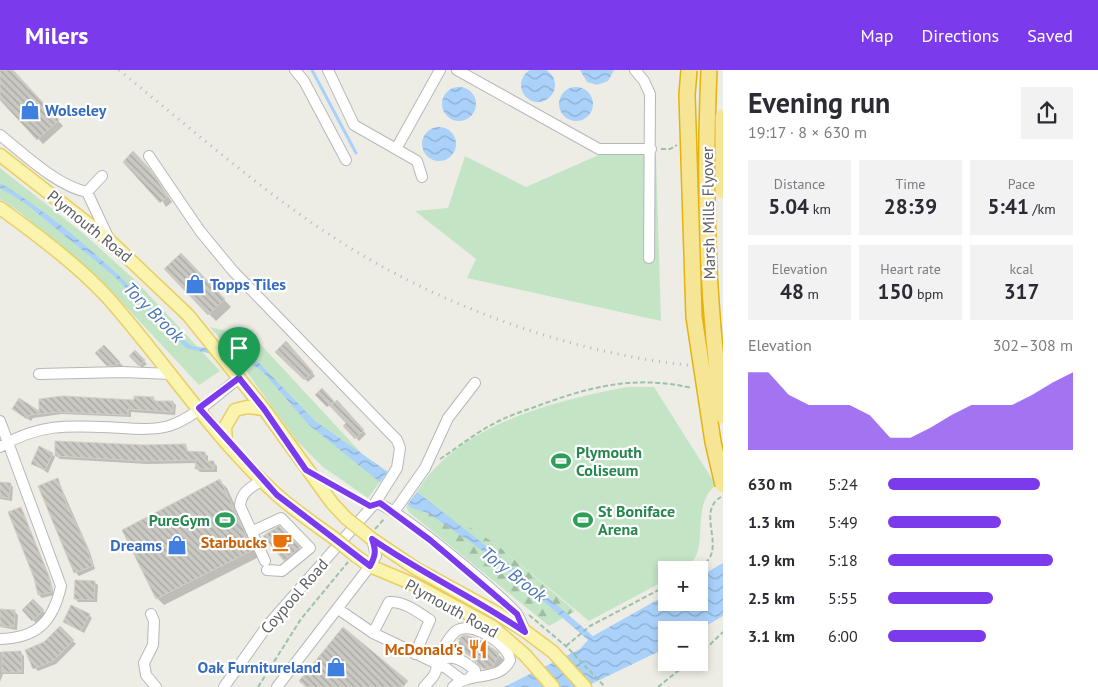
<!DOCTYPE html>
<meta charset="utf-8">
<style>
body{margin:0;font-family:"PT Sans",sans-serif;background:#f2f2f3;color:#2b2b33;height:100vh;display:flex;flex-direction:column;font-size:19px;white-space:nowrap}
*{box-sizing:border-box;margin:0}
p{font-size:16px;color:#7c7c81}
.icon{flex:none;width:28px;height:28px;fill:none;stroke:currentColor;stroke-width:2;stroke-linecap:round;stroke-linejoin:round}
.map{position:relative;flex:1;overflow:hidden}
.sheet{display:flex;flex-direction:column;background:#fff;width:375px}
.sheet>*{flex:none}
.buttons{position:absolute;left:658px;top:491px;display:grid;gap:10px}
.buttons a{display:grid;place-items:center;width:50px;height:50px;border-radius:0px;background:#fff;box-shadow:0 2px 8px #0003;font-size:25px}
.pin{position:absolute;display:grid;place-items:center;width:42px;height:42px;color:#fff;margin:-51px -21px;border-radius:50% 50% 50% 0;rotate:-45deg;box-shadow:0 0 5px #0007}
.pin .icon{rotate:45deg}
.round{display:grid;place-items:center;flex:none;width:52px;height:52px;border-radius:0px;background:#f2f2f3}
.headline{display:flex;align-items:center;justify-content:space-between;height:85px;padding:0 25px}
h1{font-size:28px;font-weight:800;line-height:38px}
.figures{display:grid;grid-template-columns:repeat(3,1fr);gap:8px;height:85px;padding:5px 25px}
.figures div{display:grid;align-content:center;border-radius:0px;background:#f2f2f3;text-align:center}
.figures b{font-size:21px;font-weight:800}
.figures small{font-size:14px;font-weight:400}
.figures p{font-size:14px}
.chart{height:140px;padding:10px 25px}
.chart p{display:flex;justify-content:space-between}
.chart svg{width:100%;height:90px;margin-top:5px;fill:#7c3aed;opacity:.7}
ul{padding:0 25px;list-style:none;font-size:16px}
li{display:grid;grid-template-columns:80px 60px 1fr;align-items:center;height:38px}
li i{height:12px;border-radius:6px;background:#7c3aed}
header{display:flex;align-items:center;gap:30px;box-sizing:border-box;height:70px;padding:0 25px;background:#7c3aed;color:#fff}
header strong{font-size:24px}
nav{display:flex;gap:28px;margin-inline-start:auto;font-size:18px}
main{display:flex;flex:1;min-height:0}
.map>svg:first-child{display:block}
</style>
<header>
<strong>Milers</strong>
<nav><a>Map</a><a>Directions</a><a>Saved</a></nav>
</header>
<main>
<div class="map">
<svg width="723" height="617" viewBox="0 0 723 617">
<defs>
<pattern id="forest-firs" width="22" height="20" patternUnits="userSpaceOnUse" patternTransform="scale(1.25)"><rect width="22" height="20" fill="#c3e4c5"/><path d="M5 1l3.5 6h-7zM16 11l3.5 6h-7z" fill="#a2bca4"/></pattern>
<pattern id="water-waves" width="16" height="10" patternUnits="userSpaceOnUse" patternTransform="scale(1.25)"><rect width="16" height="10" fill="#a9d1fa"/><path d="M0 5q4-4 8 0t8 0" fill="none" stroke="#8dadce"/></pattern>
<pattern id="building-back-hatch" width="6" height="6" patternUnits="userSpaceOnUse" patternTransform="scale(1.25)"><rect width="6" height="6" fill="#cac8c2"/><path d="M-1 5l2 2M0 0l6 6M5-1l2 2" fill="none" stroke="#a7a6a1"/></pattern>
</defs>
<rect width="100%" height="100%" fill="#eeede5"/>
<path fill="#c3e4c5" d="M601,84L656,85L661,251L467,208L476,189L415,141L448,138L465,86L526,117Z
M0,98L84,164L136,211L220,301L199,315L116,226L21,143L0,129Z
M210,257L247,266L250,263L364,386L387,402L368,428L323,397L297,371L239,291Z
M627,317H654L716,415C683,441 723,500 666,500V510L589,551L497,475L417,422C458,354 554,331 627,317Z"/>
<path fill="url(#forest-firs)" d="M417,422L497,475L575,541L549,556L409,442L406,437Z"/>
<path fill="url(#water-waves)" d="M521 15a17 17 0 1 1 34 0a17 17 0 1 1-34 0Z
M580,0H614L608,11L597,15L587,12Z
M442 34a17 17 0 1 1 34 0a17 17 0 1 1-34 0Z
M559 34a17 17 0 1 1 34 0a17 17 0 1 1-34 0Z
M422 74a17 17 0 1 1 34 0a17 17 0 1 1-34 0Z
M0,113C70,155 128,213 185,271L192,276L231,282L259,293L315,351L421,425L508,493L593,566L666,525V532H699V507L723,493V546L699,560H666V578L585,617H504L580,579L588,570L510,502L472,473L428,443L412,438L309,355L264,303L251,293L186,278L114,206L25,133L0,118Z"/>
<path fill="#eeede5" d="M388,401L417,422L406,436L379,414Z"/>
<path fill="#0003" d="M0,0H11L63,56L43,74L0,28Z
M133,83L154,105L172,132L166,137Z
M188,191L231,237L216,251L165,199Z
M289,276L315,306L308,312L277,282Z
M104,277L123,296L121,298H111L97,283Z
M135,282L147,294L142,298L131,286Z
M322,320L335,333L337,332L366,364L359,371L345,356L348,353L317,325Z
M153,328L157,332H173L176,335L175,345L131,342V347L62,344L33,348L31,351L13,339L41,344Z
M144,376H186L189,383H204L208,386V392H213L217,396V402H200L197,399V393L148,394L60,389L56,386Z
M52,384L55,387L48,403L32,393Z
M58,410L90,482L95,499L79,506L75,502Z
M220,411L227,418L259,487L164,535L157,528Z
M0,413L10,414L13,417L12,431L0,429Z
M21,439L50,508L54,525L42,528L39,525Z
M279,458L304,483L290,495L285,490Z
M94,512L98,515L97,532H78L75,528Z
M33,531L46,544L36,553L23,540Z
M0,540L15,542L18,545L17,560L0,557Z
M89,545L92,548L84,563L64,552Z
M60,558L76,574L56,594L38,601L35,598L45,573Z
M491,577L504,590L498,601L489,603L477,591L457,578Z
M0,582L21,583L24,586V604H3L0,612Z"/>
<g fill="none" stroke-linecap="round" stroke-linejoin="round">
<path stroke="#a9d1fa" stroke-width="3" d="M312,0L356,83"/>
</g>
<path fill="url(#building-back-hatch)" stroke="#d3cfc4" d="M0,0H13L59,50L37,70L0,30Z
M133,81L149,98L168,126L160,133L123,92Z
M181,183L225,229L208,245L164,199Z
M286,271L313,302L304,310L275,282Z
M104,275L120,292L117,295L107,296L95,283Z
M135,280L145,290L139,296L129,286Z
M322,318L334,331L327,337L315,325Z
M63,326L134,330V326L154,327L153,331H173V342L128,339V345L59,342L30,345L27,349L12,339L19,328L39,341V329Z
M337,330L364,360L355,369L343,356L346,353L330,336Z
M55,371L144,375L186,374V381L205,382V391H214V399H195L196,390L144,391L55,386Z
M39,376L53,383L45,400L31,394Z
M58,408L66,433L87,477L93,496L74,503L38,416Z
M220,409L253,480L156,529L122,460Z
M0,412L11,413L9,428L0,427Z
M21,437L48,504L52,522L38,525L34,508L8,442Z
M279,456L300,477L284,491L263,466Z
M75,510L95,511L94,530L74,529Z
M33,529L44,540L32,551L22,540Z
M71,535L90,544L81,561L63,552Z
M0,539L15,540L14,557L0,556Z
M60,556L74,570L53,591L33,599L25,580L44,572Z
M343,557L408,611L403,617H306L299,611Z
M464,565L477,568L498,582L499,584L493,597L483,599L470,586L456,578L460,570L458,569Z
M21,581L22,602H2V582Z"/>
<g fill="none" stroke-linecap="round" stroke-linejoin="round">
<defs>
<path id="minor" d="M295,0L304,11L346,90
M328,0L354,55L417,91L422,107
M457,0L599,79H651
M635,0L644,11L650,24L649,188
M0,65C24,84 57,116 87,122L102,106
M396,79L440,0
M149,86L200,161L233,201L397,370L400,378L397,398L375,433L267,556L224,617
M87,122L109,169
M39,304L123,302L171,304
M0,351L61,516C53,552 37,568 0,569
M0,377C42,351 76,356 123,358C138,359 154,360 169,356C194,348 218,324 239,308
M262,410C250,418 241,422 240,436L265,491
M375,433C392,433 504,527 517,544C520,549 523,556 525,561
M394,442L425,398L448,348L475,313
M253,461L281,448L310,478L282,501L267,500
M338,539L373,563L446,598L462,610
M151,544L154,551L153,575L144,593L146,605L156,617
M373,563L389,532C404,531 418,542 430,550L415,584
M431,591C443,584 446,569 456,561C471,550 508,574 510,590C501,612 469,601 453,617
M437,593C450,582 463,590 475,600V604L471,606
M277,617L370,496L376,486L372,469
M424,617C430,610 439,603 436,593"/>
<path id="major" d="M0,85L109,170L188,245L264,339L332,433L346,448
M0,138C35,163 79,196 108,228C165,292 212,366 276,424C294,440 314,454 334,468
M226,372L225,357L235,340L247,337L264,339
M372,469L415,498L497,543L525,561L553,582L585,617
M356,486L370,496L413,514L493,557L525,585L553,617"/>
</defs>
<use href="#minor" stroke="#b5b7bb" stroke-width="12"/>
<use href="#major" stroke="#e9ce63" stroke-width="15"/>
<path stroke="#9bc2a9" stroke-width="2" stroke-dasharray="5 2.5" stroke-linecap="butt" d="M661,79H670L677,75
M440,389C460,376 479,360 501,350C513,344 527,340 540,335C592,316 636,305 692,318
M333,415L364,433
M375,459L385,448
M692,500C698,497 705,494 709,489C721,471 698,440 721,427
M529,545L568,578L605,617
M566,576L590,556L666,516
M699,585L723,562
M258,617L301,549L348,492
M658,617L689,592"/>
<use href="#minor" stroke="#fff" stroke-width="10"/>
<use href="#major" stroke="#faf4ae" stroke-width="12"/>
<path stroke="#b5b6b6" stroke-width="3" stroke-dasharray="1 6" stroke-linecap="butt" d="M119,0C189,57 258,118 333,167C445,240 590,291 723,298"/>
<defs>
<path id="major-bridge" d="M346,448L372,469
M334,468L356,486"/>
<path id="highway-bridge" d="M689,0L687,25L694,247L713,372L723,415
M709,0C704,117 706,230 723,346
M723,47V121"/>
</defs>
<use href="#major-bridge" stroke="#e9ce63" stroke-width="15" stroke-linecap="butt"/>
<use href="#highway-bridge" stroke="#e5b20e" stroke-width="18" stroke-linecap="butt"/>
<use href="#major-bridge" stroke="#faf4ae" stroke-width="12"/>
<use href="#highway-bridge" stroke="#f6e594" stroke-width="15"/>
</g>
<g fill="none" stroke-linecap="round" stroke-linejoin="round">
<defs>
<path id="route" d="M239,308L264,339L306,400L370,436L380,433L430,470L517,544L525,562C475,528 421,503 372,469C376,480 376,485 370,496L277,425L199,338Z"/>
</defs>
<use href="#route" stroke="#fff" stroke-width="10"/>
<use href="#route" stroke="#7c3aed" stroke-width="6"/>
</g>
<defs>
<symbol id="shop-bare" viewBox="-9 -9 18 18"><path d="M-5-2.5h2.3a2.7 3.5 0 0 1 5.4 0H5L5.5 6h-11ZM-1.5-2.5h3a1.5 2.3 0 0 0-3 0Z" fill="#3f7fe0" stroke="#fff" stroke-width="2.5" paint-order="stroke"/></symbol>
<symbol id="stadium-bare" viewBox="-9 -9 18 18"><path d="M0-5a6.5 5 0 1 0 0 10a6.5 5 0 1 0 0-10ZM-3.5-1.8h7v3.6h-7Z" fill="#2e9e5b" stroke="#fff" stroke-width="2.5" paint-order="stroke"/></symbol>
<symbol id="cafe-bare" viewBox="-9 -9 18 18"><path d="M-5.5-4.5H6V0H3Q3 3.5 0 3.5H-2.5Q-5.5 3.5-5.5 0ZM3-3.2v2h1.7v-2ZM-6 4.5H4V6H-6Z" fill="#e8710a" stroke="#fff" stroke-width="2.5" paint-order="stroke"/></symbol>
<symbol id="restaurant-bare" viewBox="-9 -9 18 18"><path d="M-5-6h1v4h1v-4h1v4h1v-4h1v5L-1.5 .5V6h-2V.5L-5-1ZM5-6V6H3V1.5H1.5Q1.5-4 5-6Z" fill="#e8710a" stroke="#fff" stroke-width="2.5" paint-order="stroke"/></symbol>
</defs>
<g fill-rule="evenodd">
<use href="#shop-bare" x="16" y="26" width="28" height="28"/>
<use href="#shop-bare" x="181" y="200" width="28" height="28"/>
<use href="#stadium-bare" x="547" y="377" width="28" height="28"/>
<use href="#stadium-bare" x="211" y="436" width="28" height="28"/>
<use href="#stadium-bare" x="569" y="436" width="28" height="28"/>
<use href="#cafe-bare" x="268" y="458" width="28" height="28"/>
<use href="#shop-bare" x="163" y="461" width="28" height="28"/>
<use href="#restaurant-bare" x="464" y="565" width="28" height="28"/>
<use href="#shop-bare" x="322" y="583" width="28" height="28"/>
</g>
<g text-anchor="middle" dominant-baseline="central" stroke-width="4.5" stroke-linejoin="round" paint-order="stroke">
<g font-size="16" font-weight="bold" fill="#366cbe" stroke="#fff" text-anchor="start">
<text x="45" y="40">Wolseley</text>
<text x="210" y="214">Topps Tiles</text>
<text x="162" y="475" text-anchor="end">Dreams</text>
<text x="321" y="597" text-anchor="end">Oak Furnitureland</text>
</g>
<g font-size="16" fill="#5d6064" stroke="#fff">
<text transform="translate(708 143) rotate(-91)">Marsh Mills Flyover</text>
<text transform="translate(90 156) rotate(39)">Plymouth Road</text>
<text transform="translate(294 526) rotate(-49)">Coypool Road</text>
<text transform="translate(452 538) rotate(29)">Plymouth Road</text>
</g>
<g font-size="16" font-weight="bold" fill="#27864d" stroke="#fff" text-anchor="start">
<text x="576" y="382">Plymouth<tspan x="576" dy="18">Coliseum</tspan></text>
<text x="598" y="441">St Boniface<tspan x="598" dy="18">Arena</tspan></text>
<text x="210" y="450" text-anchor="end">PureGym</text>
</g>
<g font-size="16" font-weight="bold" fill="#c56008" stroke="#fff" text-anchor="end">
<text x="267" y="472">Starbucks</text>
<text x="463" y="579">McDonald's</text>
</g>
<g font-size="18" font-style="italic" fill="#4a76b3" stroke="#fff">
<text transform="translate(154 242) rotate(45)">Tory Brook</text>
<text transform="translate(514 504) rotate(38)">Tory Brook</text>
</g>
</g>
</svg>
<div class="buttons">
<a>+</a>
<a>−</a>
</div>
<div class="pin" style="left:239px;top:308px;background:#1e9e55"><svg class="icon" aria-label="arrive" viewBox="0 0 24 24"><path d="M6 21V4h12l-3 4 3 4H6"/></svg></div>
</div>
<section class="sheet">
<div class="headline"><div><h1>Evening run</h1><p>19:17 · 8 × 630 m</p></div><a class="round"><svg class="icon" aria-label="share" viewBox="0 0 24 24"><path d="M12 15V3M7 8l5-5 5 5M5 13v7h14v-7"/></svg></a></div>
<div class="figures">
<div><p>Distance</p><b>5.04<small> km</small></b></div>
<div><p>Time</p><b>28:39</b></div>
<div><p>Pace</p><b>5:41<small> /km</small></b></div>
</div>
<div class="figures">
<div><p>Elevation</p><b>48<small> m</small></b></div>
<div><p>Heart rate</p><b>150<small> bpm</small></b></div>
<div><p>kcal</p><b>317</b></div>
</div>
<div class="chart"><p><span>Elevation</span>302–308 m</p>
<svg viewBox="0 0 160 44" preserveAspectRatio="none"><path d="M0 44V6L10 6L20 17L30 22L40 22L50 22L60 27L70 38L80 38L90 33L100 27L110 22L120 22L130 22L140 17L150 11L160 6V44z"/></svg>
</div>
<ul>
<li><b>630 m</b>5:24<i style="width:82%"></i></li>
<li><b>1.3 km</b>5:49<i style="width:61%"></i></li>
<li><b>1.9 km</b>5:18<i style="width:89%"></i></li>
<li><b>2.5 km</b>5:55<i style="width:57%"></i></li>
<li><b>3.1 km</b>6:00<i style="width:53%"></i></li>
</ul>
</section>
</main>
